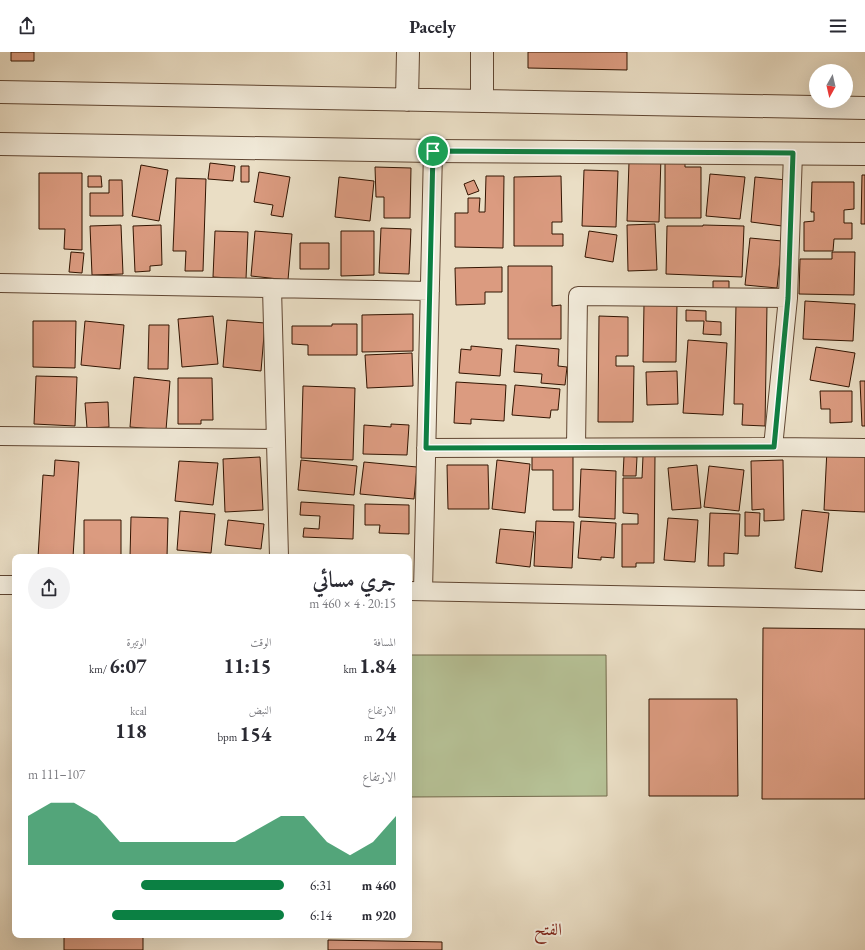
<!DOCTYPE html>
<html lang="ar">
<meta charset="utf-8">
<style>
body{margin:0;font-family:"EB Garamond",Amiri,serif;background:#f2f2f3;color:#2b2b33;direction:rtl;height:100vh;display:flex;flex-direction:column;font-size:15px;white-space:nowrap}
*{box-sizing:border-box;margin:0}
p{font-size:13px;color:#7c7c81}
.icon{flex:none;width:22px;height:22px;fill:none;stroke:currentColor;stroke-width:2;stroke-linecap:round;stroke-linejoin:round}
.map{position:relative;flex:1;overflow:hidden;direction:ltr}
.sheet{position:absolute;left:12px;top:502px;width:400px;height:384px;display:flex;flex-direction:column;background:#fff;border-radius:8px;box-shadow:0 4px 16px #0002;direction:rtl}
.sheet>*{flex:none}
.needle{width:26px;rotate:188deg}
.buttons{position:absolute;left:809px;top:12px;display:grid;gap:8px}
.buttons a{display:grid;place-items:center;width:44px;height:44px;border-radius:50%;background:#fff;box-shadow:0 4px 16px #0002;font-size:20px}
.pin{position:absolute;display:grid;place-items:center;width:34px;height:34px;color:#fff;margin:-17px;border:2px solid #fff;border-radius:50%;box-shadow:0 1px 4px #0007}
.round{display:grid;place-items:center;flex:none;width:42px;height:42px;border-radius:21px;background:#f2f2f3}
.headline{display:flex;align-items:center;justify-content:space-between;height:68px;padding:0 16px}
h1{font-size:22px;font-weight:700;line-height:30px}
.stats{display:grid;grid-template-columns:repeat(3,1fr);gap:6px;height:68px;padding:4px 16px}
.stats div{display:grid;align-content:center}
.stats b{font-size:20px;font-weight:700}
.stats small{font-size:11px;font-weight:400}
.stats p{font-size:11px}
.chart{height:112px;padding:8px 16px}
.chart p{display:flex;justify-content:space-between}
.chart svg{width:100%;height:72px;margin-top:4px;fill:#0b8043;opacity:.7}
ul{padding:0 16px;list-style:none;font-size:13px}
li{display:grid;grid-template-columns:64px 48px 1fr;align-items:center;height:30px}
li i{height:10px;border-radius:5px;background:#0b8043}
header{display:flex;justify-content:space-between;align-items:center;height:52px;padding:0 16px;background:#fff;font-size:18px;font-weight:700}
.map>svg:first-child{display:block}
</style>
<header><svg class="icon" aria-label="menu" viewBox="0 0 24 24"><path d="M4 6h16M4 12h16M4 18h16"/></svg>Pacely<svg class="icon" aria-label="share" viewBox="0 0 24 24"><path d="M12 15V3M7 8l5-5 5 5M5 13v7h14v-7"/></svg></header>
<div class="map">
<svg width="865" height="898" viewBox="0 0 865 898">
<rect width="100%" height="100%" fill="#eadec5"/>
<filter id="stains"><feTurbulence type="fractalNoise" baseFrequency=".005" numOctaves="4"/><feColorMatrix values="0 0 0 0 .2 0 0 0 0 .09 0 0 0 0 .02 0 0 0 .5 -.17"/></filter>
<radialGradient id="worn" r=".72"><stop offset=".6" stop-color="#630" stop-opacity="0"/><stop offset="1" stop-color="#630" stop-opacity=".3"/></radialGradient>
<path fill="#b6c196" stroke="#746a4c" d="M409,603H606L607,744L409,745Z"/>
<path fill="#db9b80" stroke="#321401" d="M11,0H34V9H11Z
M528,0H627V18L528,16Z
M661,105L659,170L627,169L629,110Z
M665,109H685V115H701V166H665Z
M210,111L235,114L233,129L208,127Z
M141,113L168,118L159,169L132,164Z
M241,114H249V130H241Z
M375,115L411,116L410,166H384V145H376Z
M584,118L618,119L616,175L582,174Z
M259,120L290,125L283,165L271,163L273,153L254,150Z
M39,121H82V198L64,197L65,177H39Z
M710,122L745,125L740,167L706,164Z
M862,123H865V172H861Z
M88,124H101L102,135H88Z
M486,124H504L503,196L455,195V161H468V146H480L479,160H485Z
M561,124L562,170H552V182H563V194H514V125Z
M339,125L374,129L370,169L335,165Z
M755,125L787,128L782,174L751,170Z
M176,126L206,127L203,219H185L186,199H173Z
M109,128H122L123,164H90V141H109Z
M474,128L479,139L468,143L464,132Z
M812,130H854V157L844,158V171H852V187H834L833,199H804V170L814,169V160H811Z
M655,172L657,218L628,219L627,173Z
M121,173L123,222L92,223L90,174Z
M161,173L162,213L150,214V219L135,220L133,174Z
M703,173L744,174L742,225L666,222L667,174H703Z
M381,176L411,177L409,222L379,221Z
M215,179L248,180L246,227L213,225Z
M255,179L292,182L288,228L251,224Z
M341,179H374V223L341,224Z
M589,179L617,183L613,210L585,205Z
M750,186L782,189L777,236L745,233Z
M300,191H329V217H300Z
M71,200L84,201L82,221L69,220Z
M832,200H855L854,243L799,242L800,207H832Z
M508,214H552V254L561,253V287H508Z
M502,215V240H485V252L456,253L455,216Z
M713,229H729V239H713Z
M805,249L855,252L853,289L803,287Z
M644,252H677L676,310H643Z
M736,252L767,253L765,374L742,373L743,352H734Z
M686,258L706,259V269L721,270V283L703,282L704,269H686Z
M413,262V299L362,300V263Z
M213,264L218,312L182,315L178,267Z
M599,264L628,265V304H616V314H634L633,370H598Z
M227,268L265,271L261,319L223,315Z
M33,269H76L75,316L33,315Z
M85,269L124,273L120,317L81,313Z
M332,272H357V303H308V293L292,292V274H332Z
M149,273H169L168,317H148Z
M688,288L727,291L723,363L683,361Z
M516,293L559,297L558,314L567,315L565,333L541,331L542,322L514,320Z
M471,294L502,297L500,324L459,321L461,297L471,298Z
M816,295L855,301L849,335L810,328Z
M412,301L413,334L367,336L365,303Z
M677,319L678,352L647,353L646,320Z
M36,324L77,325L75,374L34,372Z
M134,325L170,329L166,378L130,375Z
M178,326H212L213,368H201V372H178Z
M860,329H865V374H862Z
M456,330L506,333L504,369L471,367V372L454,371Z
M515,333L560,337L558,358H551L550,366L512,363Z
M303,334L355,336L353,408L301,406Z
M820,339H852V370L830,371V357H821Z
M108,350L109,375L87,376L85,351Z
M391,372L409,373L407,403L363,402L364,373L391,375Z
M827,397L865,399V460L824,458Z
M532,402H573V458H553V418H532Z
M624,404L637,405L636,424H623Z
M643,404H655L654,511H636V515H622V472H638V462L623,461V426H642Z
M260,405L263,458L225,460L223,407Z
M55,408L79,410L73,505H38L43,423L54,424Z
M301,408L357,414L354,443L298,438Z
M497,408L530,412L525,461L492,457Z
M783,408L784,468L764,469V457L752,458L751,409Z
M179,409L218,411L213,453L175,449Z
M364,410L417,415L414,447L360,442Z
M447,413H488L489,457H448Z
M697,413L701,456L672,458L668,416Z
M709,414L744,418L739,459L704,455Z
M581,417L616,419L615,467L579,465Z
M301,450L354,453L353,487L303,485L304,476L319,477L320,464L300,463Z
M365,452L409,453V482L379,481L380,473H365Z
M802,458L829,461L822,520L795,516Z
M180,459L215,462L211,501L177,498Z
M745,460L760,461L759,484H745Z
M710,461L740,462L738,502L724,501V514H708Z
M131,465L168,466L167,505H130Z
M668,466L698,468L695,510L664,508Z
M84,468H121V505H84Z
M228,468L264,472L261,497L225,493Z
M536,469L574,470L572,516L534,514Z
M581,469L616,471L614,506L601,505V508L578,506Z
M500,477L534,480L530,515L496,511Z
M763,576L865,577V747H762Z
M649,647H737L738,744H649Z
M64,883H143V898H64Z
M328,888L442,890V898H328Z"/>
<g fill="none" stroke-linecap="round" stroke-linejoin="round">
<defs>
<path id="minor" d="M0,231L430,239
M272,236L279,505
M0,384L276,387
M576,395L578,244L788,246
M773,395L788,246L793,101
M426,396L773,395L865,396
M0,533H15
M409,539L865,548
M423,539L433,99"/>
<path id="tertiary" d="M0,40L865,56
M407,48L408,0
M482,49V0
M0,92L433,99L865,102"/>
</defs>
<use href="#minor" stroke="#604632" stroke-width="20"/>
<use href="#tertiary" stroke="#604632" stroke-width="24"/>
<use href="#minor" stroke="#f1ead9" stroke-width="18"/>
<use href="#tertiary" stroke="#f1ead9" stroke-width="22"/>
</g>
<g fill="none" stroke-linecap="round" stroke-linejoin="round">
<defs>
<path id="route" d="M433,99L793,101L788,246L774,395L426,396Z"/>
</defs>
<use href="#route" stroke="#fff" stroke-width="8"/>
<use href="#route" stroke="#0b8043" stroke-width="5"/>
</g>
<g text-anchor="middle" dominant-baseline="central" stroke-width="4" stroke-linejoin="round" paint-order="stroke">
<g font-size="17" fill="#7a1f14" stroke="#f1ead9">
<text x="548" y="877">الفتح</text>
</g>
</g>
<rect width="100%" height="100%" filter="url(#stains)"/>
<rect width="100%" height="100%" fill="url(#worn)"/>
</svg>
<div class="buttons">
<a><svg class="needle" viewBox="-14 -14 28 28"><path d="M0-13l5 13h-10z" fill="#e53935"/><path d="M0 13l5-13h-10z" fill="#7c7c81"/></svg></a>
</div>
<div class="pin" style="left:433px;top:99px;background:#1e9e55"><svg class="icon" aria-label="arrive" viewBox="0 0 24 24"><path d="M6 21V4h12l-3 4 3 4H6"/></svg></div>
<section class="sheet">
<div class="headline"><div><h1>جري مسائي</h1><p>20:15 · 4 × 460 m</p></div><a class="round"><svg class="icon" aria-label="share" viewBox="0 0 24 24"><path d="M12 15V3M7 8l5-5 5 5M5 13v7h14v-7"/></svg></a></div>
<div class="stats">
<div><p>المسافة</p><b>1.84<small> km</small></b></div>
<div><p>الوقت</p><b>11:15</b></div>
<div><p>الوتيرة</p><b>6:07<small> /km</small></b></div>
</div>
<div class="stats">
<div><p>الارتفاع</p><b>24<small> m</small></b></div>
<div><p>النبض</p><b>154<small> bpm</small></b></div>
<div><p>kcal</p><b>118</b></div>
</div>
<div class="chart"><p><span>الارتفاع</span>107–111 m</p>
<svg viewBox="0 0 160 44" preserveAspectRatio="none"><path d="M0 44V14L10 6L20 6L30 14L40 30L50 30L60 30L70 30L80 30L90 30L100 22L110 14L120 14L130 30L140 38L150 30L160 14V44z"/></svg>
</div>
<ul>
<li><b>460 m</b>6:31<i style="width:56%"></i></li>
<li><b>920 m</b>6:14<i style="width:67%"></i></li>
</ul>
</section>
</div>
